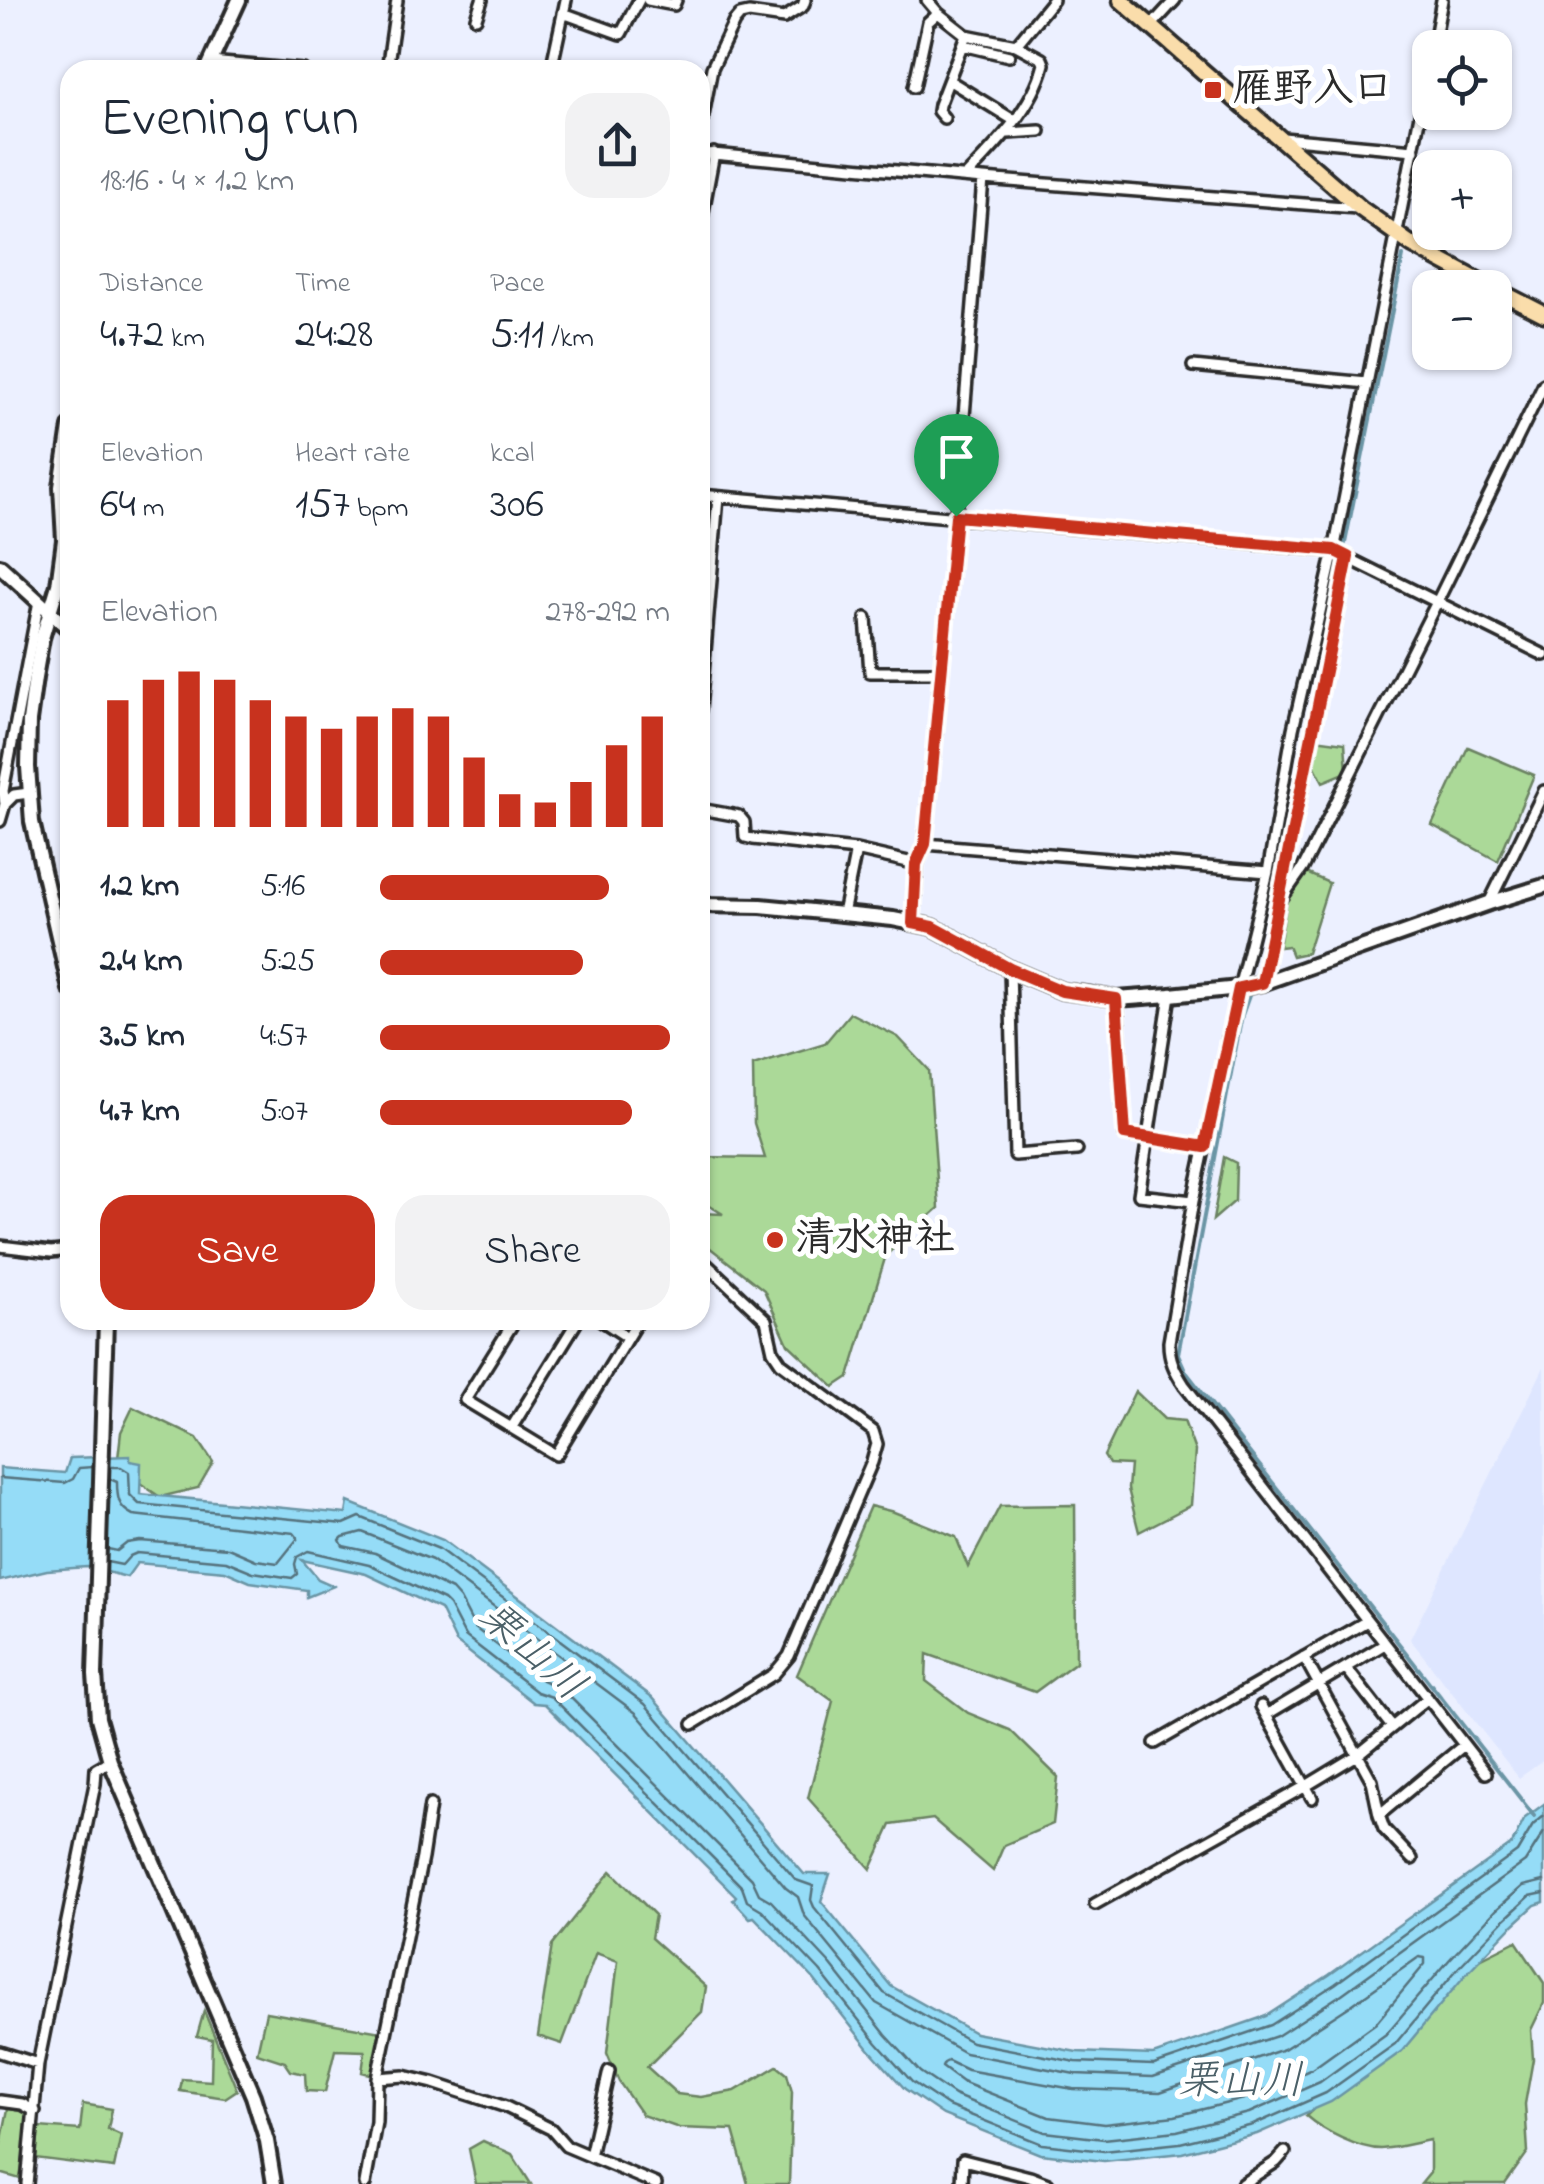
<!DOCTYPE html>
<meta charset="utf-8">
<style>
body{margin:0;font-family:"Indie Flower","Klee One",sans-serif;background:#f2f2f3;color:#1f2937;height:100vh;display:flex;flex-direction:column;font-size:38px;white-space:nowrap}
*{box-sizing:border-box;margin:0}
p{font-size:32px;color:#747a83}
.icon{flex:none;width:55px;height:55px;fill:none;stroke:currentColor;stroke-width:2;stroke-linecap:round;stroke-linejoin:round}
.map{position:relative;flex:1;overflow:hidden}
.drawer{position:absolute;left:60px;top:60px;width:650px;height:1270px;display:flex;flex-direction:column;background:#fff;border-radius:30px;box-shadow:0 2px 8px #0004}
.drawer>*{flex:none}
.fabs{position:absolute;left:1412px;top:30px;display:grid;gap:20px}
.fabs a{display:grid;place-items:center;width:100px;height:100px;border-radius:20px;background:#fff;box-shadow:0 2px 8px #0004;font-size:50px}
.pin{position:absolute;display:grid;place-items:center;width:85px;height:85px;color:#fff;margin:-102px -42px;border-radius:50% 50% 50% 0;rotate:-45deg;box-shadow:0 0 10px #0007}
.pin .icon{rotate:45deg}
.round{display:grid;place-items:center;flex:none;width:105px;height:105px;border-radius:30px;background:#f2f2f3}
.head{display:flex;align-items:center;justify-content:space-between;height:170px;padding:0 40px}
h1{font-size:55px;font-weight:600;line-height:75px}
.metrics{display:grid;grid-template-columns:repeat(3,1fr);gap:15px;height:170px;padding:10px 40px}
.metrics div{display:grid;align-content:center}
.metrics b{font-size:42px;font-weight:600}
.metrics small{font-size:28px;font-weight:400}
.metrics p{font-size:28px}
.chart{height:280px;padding:20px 40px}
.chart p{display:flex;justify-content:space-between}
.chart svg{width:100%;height:180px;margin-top:10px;stroke:#c8321e;stroke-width:6}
.cta{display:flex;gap:20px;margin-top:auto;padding:20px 40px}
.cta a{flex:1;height:115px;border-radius:30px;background:#c8321e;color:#fff;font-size:40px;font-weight:600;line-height:115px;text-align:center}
.cta a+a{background:#f2f2f3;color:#1f2937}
ul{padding:0 40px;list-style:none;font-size:32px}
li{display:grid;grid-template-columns:160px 120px 1fr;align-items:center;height:75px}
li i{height:25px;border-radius:12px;background:#c8321e}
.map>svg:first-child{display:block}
</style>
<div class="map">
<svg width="1544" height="2184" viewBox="0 0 1544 2184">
<rect width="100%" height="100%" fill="#ecf0ff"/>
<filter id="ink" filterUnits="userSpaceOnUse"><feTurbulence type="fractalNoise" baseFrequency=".01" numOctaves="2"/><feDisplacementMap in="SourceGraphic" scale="20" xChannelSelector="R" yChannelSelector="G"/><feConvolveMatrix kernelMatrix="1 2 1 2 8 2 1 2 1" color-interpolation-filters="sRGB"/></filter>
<g filter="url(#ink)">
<path fill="#dee6ff" d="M1544,1367V1760L1519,1778L1410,1639Z"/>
<path fill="#abd998" stroke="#6b8262" stroke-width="2.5" d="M1315,739L1345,743L1347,772L1323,782L1313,763Z
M1468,747L1534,775L1498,861L1432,825Z
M1293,867L1329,883L1307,953L1292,956L1288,946L1279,947Z
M850,1013L898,1037L929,1070L939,1208L886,1255L849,1377L834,1387L788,1344L764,1290L700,1240V1213L723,1214L700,1200V1157L765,1158L754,1123L753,1065L825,1043Z
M1224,1157L1236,1163L1235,1201L1213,1220Z
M1135,1391L1164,1419L1184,1421L1195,1451L1191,1505L1139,1532L1128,1489L1130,1465L1109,1464L1104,1456Z
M133,1407L197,1438L213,1462L198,1488L160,1497L117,1467L121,1432Z
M1075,1505L1076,1662L1035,1692L927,1654L926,1681L968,1713L1010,1730L1058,1777L1053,1824L1004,1845L993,1871L933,1819L891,1825L871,1869L808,1798L833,1701L797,1675L870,1506L894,1512L956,1537L968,1567L1000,1506Z
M611,1871L655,1915L651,1938L706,1987L702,2012L647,2067L677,2094L701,2097L735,2091L777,2066L787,2074L792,2092L789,2184H748L733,2130L679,2128L642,2115L619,2082L607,2053L618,1961L596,1953L562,2044L538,2036L552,1945Z
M1516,1941L1544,1983V2003L1531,2030L1533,2059L1525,2104L1528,2152L1505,2184H1421L1430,2173V2140C1414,2143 1397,2148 1381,2149C1359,2149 1323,2131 1306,2116L1462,1968Z
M204,2011L237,2090L225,2098L180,2091L182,2079L211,2081L212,2039L197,2036Z
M266,2012L381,2032L373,2075L362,2072L365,2051L335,2050L325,2092L306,2091L305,2074L291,2071L285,2062L257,2053Z
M83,2104L112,2109L108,2129L121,2135L114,2168L35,2158L39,2127L80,2130Z
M8,2109L30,2112L20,2179L0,2173V2149Z
M483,2141L512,2154L531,2184H476L469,2149Z"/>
<path fill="#95dcf7" stroke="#6b95a5" stroke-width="2.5" d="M130,1456V1461L141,1463L140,1494L346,1514L348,1502L443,1540L652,1697L804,1874H830L821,1901L891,1986L975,2033L1077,2052L1153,2055L1266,2016L1329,1975L1512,1844L1525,1818L1544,1804V1902L1535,1905L1512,1926L1466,1974L1402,2051L1331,2102L1257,2134L1182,2153L1104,2161L1040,2154L943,2115L905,2089L869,2049L813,1978L754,1917L750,1918L733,1900L736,1896L545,1704L534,1703L456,1642L440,1609L366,1574L302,1560L318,1579L334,1586L307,1597V1590L250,1582L225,1571L137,1563L127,1577L87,1567L47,1570L0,1581V1468L65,1473L70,1458Z"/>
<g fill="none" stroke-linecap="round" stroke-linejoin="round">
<path stroke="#55727d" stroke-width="2.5" d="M110,1467H121L129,1472L130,1495L139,1504L344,1524L360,1517L439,1549L645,1704L796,1880L813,1886L811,1900L814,1907L884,1993L971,2042L1076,2062L1154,2065L1271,2025L1335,1984L1517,1852L1533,1825L1544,1816
M0,1478L65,1483L73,1479L79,1468L93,1467
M108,1549L117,1551L127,1543L140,1541L228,1548L256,1560L278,1563L298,1538L294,1533L133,1515C118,1508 117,1497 117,1482L110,1479
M107,1562L122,1565L130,1556L137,1553L226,1561L253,1572L292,1578L297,1574L295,1564L297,1557L308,1551L369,1565L444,1600L449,1605L465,1636L537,1692L552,1697L742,1887L747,1901L762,1910L820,1971L877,2043L912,2082L948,2106L1042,2144L1104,2151L1180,2143L1253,2125L1326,2093L1395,2044L1459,1967L1505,1919L1530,1896L1544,1893
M1544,1832L1525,1862L1342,1994L1277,2036L1153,2077L1075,2074L965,2053L876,2003L804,1915L798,1897L786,1888L636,1713L432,1560L362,1532L343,1537L340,1540L343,1546L375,1553L452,1590L460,1599L475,1628L542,1680L561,1688L752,1879L759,1894L771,1901L830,1964L886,2035L920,2072L954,2095L1045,2132L1104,2139L1177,2131L1249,2113L1320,2082L1386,2034L1450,1959L1497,1909L1523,1886L1544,1881
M1419,1957L1425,1958V1964L1376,2023L1312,2069L1244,2099L1175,2116L1104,2124L1049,2117L962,2082L942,2067L944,2063L948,2061L967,2070L1073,2089L1160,2092L1284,2049L1350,2006Z"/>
<path stroke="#6b95a5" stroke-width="4" d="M1254,981L1260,964L1403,256
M1251,990L1242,1015L1178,1354L1186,1372L1534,1816"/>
<defs>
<path id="street" d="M648,0L674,5L676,0
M927,0L938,13L966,35L1016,45L1042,59L1044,64C1033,108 995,146 965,177
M563,13L621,34L639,0
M476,18L482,0
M1152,25L1175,0
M963,45L1009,56
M1016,45L1053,0
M1433,48L1442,0
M210,62L303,70
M1430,64L1334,551L1293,729L1268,872L1239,988L1193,1201L1169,1342C1169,1360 1175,1371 1184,1385L1486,1773
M387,70L397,0
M551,70L566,0
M950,81L1015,121
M914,87L928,22L938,13
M944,118L938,111L939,105L966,35
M1008,133L1040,131
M1283,138L1414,150
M702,153L983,179L1357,208
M701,155L700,132L712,68L734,22L740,15L749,13L784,18L803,6L805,0
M700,228L714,153
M1193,366L1367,383
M700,495L1334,551L1544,655
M866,618L870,672H942
M700,710L718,497
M5,804L14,795L29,793
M700,809L739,816L744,822L745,837L753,839L856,850L917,864
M0,821L5,804L3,791L39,601
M925,844L1268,872
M1489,903L1544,791
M1277,905L1303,868L1438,600L1544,384
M843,914L856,850
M913,923L917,864L925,844L956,516L983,179
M1010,969L1015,1155L1077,1150
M1262,983L1348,557
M1170,995L1139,1195L1193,1201
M1117,999L1125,1134L1205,1147
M0,1246L51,1252L70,1250
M515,1320L465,1400L556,1455L638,1320
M601,1320L627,1337
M512,1427L578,1320
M1304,1657L1372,1781L1379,1815L1384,1829L1412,1859
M1346,1668L1392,1727
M1261,1706L1312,1798
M1266,1715L1385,1644
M693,1724L774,1674L789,1656L872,1462L877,1444L873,1431L781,1363L773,1351L766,1320L700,1258
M1155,1743L1367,1621
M1379,1815L1464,1745
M1095,1904L1306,1786L1359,1754L1428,1698
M0,2052L38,2064
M377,2078L404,2076L433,2083L506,2107L551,2129L566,2146L656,2184
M0,2101L22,2104L35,2111
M590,2156L609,2071
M27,2184L38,2064L95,1784L96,1769L110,1761
M365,2184L376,2122L377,2078L422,1858L430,1805
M962,2184L963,2160L1030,2177L1048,2184
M1242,2184L1276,2162L1285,2152"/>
<path id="secondary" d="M207,70L239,0
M70,427L61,487L64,540L58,585L42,638L35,678L29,721L28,767L32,822L70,989
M0,566L70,630
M700,905L761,906L893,919L933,927L1010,969L1062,991L1092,995L1117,999L1170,995L1239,988L1262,983L1489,903L1544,886
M106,1320L95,1674L98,1718L110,1761L253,2096L267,2141L274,2184"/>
<path id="primary" d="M1121,0L1360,208L1412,245L1492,288
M1495,289L1544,314"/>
</defs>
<use href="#street" stroke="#2b2b2b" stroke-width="16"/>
<use href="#secondary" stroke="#2b2b2b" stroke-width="20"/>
<use href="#primary" stroke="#2b2b2b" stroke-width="21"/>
<use href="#street" stroke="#fff" stroke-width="9"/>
<use href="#secondary" stroke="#fff" stroke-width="12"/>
<use href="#primary" stroke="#faddab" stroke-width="14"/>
</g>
</g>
<g fill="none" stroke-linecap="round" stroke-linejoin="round" filter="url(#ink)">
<defs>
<path id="route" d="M956,516L1334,550L1348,557L1262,983L1239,988L1205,1147L1125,1134L1116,999L1062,991L1010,969L933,927L913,923L916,864L925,844Z"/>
</defs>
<use href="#route" stroke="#fff" stroke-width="20"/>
<use href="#route" stroke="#c8321e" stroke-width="12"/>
</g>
<g fill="#c8321e" stroke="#fff" stroke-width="4">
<rect x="1203" y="80" width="20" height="20" rx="5"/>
<circle cx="775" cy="1240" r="10"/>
</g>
<g text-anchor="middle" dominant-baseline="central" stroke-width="10" stroke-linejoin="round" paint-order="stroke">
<g font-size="40" font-weight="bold" fill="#2b2b2b" stroke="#fff" text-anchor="start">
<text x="1233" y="90">雁野入口</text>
<text x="795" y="1240">清水神社</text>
</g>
<g font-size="42" font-style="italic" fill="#4b6068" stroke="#fff">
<text transform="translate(531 1652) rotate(42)">栗山川</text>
<text x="1241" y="2082">栗山川</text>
</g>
</g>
</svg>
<div class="fabs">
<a><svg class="icon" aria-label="locate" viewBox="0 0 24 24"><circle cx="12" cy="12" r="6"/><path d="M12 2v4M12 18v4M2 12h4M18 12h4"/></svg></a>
<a>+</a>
<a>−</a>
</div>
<div class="pin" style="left:956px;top:516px;background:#1e9e55"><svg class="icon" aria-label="arrive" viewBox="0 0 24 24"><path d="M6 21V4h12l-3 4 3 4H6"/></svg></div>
<section class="drawer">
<div class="head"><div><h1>Evening run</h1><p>18:16 · 4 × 1.2 km</p></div><a class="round"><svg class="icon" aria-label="share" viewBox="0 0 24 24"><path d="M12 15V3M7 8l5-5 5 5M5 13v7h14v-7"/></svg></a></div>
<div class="metrics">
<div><p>Distance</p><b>4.72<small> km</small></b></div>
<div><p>Time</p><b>24:28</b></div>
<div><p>Pace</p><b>5:11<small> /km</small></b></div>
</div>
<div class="metrics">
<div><p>Elevation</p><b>64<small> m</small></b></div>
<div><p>Heart rate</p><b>157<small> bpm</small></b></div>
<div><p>kcal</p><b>306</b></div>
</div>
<div class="chart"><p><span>Elevation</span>278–292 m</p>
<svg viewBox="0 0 160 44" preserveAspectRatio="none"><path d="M5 44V13M15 44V8M25 44V6M35 44V8M45 44V13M55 44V17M65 44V20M75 44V17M85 44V15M95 44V17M105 44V27M115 44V36M125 44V38M135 44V33M145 44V24M155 44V17"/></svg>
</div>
<ul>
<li><b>1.2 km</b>5:16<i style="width:79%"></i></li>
<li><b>2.4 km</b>5:25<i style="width:70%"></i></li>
<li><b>3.5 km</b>4:57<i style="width:100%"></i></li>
<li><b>4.7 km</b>5:07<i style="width:87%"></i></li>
</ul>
<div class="cta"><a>Save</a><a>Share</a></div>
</section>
</div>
